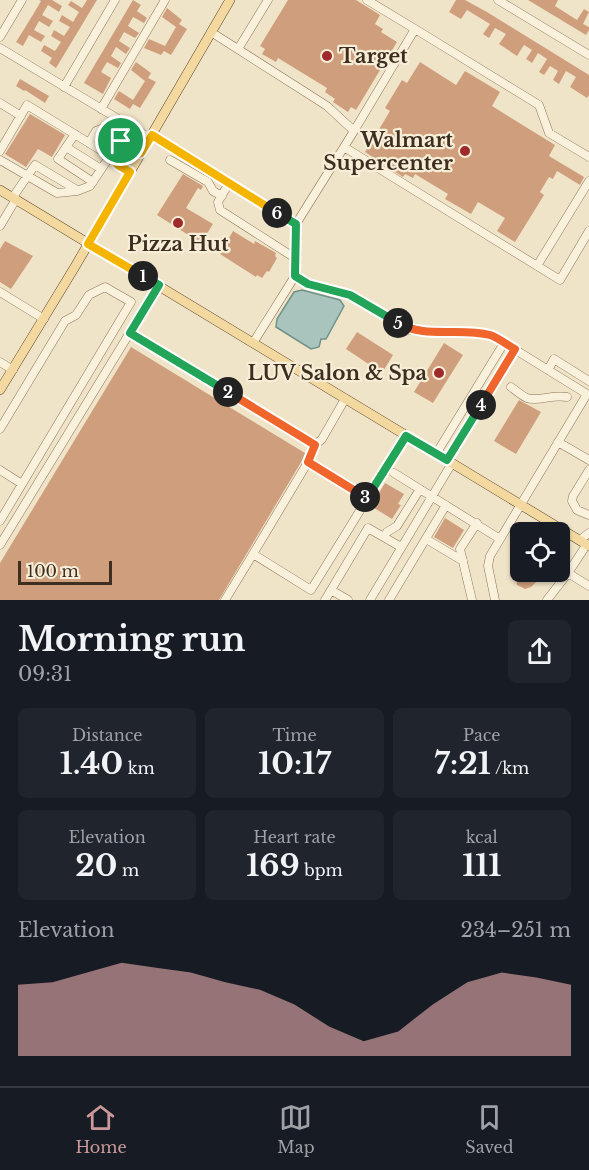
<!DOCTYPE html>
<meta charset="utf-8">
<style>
body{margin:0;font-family:"Libre Baskerville",serif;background:#20242c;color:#f1f3f6;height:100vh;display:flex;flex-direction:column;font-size:22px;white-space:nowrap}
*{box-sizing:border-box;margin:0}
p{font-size:20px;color:#9ea1a6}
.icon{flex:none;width:33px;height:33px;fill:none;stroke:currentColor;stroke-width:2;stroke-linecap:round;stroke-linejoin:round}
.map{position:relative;height:600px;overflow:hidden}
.drawer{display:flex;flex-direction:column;background:#171b24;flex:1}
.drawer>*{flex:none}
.buttons{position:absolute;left:510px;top:522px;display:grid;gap:12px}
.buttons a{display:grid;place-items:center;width:60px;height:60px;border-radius:9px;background:#171b24;box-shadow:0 2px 4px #0004;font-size:30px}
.scale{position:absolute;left:18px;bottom:15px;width:94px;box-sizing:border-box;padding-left:6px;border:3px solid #3d2e20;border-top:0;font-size:16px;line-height:21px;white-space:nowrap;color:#3d2e20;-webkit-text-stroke:4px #f7eed8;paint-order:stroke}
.pin{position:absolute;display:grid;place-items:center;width:51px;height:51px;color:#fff;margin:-26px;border:3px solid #fff;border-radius:50%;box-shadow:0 2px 6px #0007}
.km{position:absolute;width:30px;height:30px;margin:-15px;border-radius:50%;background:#222;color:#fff;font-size:16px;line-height:30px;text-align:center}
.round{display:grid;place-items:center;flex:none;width:63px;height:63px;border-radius:9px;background:#20242c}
.summary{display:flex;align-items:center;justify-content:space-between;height:102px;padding:0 18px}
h1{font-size:33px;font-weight:700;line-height:45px}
.metrics{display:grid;grid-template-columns:repeat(3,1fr);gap:9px;height:102px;padding:6px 18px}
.metrics div{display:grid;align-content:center;border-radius:9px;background:#20242c;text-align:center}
.metrics b{font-size:30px;font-weight:700}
.metrics small{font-size:16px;font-weight:400}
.metrics p{font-size:16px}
.chart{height:168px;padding:12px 18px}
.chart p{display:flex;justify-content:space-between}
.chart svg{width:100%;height:108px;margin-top:6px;fill:#cc999b;opacity:.7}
.tab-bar{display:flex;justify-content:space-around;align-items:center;height:84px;border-top:2px solid #363941;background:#171b24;font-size:16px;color:#9ea1a6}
.tab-bar a{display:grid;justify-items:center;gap:3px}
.tab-bar .selected{color:#cc999b}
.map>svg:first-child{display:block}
</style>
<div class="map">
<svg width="589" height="600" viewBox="0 0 589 600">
<rect width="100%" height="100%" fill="#f0e4c8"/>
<path fill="#a9c4bc" stroke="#6f938a" stroke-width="1.5" d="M302,290L340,300L344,306L326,339H321L319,347L311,349L276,327L277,319L294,292Z"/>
<path fill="#cf9f7d" d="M39,0H52L62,6L59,12L48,5L42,15L53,21L49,27L39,21L34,30L45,36L41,42L29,35L23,46L16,42L34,13L41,1Z
M87,0H97L56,68L49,63L52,58L41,51L44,45L55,51L61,42L51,36L54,30L64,36L70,27L59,21L62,15L73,22L79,12L68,5L71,1L82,8Z
M133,0L141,5L137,11L147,18L144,23L133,17L128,26L139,33L135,38L124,32L119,41L130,48L126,54L116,47L111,56L121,63L118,68L107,62L101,72L111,78L103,94L84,83Z
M288,0H356L380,15L375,24L383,29L381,32L397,42L356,110L351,107L348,112L333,102L335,99L325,92L327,88L278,58L276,62L262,54L265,49L260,46Z
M456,0H465L487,12L589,75V95L587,98L570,87L576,77L566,71L559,84L553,80L558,71L550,66L544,75L539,72L547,59L538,53L532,63L526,59L532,50L524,45L517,56L499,44L506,34L495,28L489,38L483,34L490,24L467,10L461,19L449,12Z
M528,0H558L555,6L577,20L584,9L589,12L583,24L589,27V30L586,35Z
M167,8L182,20L179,24L187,29L171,55L164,51L161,55L144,48L149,39L165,46L176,27L162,17Z
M136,62L151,73L148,78L156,82L140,108L133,104L130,109L114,99L119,91L133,100L145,81L131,70Z
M420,62L456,85L465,71L500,92L492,106L555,145L549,156L584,177L580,185L557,171L553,179L549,177L540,192L544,195L515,242L497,231L505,218L478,202L471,214L445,199L448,194L415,174L413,178L405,174L403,177L365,152L372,140L369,138L374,130L378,131L390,111L385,108L402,80L407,83Z
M20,79L49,96L45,103L25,90L24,91L16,86Z
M30,114L65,135L52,157L38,149L26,167L5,154Z
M183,174L203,186L201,190L198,188L186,208L213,224L201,243L157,215Z
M233,231L254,244L255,241L276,253L275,256L277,258L269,272L267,271L262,278L257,275L256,277L220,254Z
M5,241L33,256L11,289L0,282V249Z
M357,332L393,355L382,373L346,349Z
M444,343L463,355L433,403L414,392Z
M131,347L305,453L303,459L219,600H0V563Z
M519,400L541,412L516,454L494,441Z
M385,483L404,494L398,504L401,505L392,519L371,506Z
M445,518L464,530L453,548L434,537Z
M518,572H535L536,582L531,587L525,589L517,585L516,574Z"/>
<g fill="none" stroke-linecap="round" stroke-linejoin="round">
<defs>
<path id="minor" d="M498,0L589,55
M415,29L539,105L549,133L589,157
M211,32L313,97L327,106L354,131L415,29L367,0
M0,37L22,0
M0,48L150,138
M238,49L268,0
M64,87L115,0
M0,103L21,116
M101,109L165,0
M75,134L58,159L93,182
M152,135L296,224L354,131
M89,143L96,131L101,129L141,153
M66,147L101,169
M344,147L560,280L589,231
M0,151L27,105L112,157L118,165L130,172
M112,157L121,141
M0,160L57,193L77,191L90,186L110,156
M170,160L208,182L213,191L222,196
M229,183L218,202L220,210L295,258
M13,197L35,165L77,190
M0,226L16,199
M537,266L589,181
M295,276L308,284L350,295L409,330L476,332L493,336L587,394L490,556L488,566L495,600
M0,292L44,319
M130,333L315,445L322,439L345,399
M253,343L295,276L296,224
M0,362L13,370
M548,370L554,359L589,381
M511,387C515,390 522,396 527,398C538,402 552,394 567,397
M0,429L65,321L76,315L89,295L105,287L131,302L0,521
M558,442L589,460
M315,445L308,462L367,498
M436,454L504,343
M447,460L515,349
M308,462L253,554L311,590L406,436
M0,470L22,484
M589,470L573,496L572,501L577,510L589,515
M394,473L500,539
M384,537L387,532L397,526L420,489
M426,539L463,561
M580,540L589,533
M587,544L568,573L589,586
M0,545L159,285
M331,590L348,600
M225,600L253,554
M325,600L368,528L401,547
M370,600L452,463
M389,600L446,505
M472,600L460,549L477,523
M547,600L568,573"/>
<path id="major" d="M0,190L589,546
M0,390L76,265L230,0"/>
</defs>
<use href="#minor" stroke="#8d765c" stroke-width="9"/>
<use href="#major" stroke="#5b4430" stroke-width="10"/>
<use href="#minor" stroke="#faf1dc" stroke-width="8"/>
<use href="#major" stroke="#f3d9a0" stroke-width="9"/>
</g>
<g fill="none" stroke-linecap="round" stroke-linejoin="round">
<defs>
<path id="split-1" d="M121,141L112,157L118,165L130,172L88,244L143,276"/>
<path id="split-2" d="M143,276L159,285L130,333L228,392"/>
<path id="split-3" d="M228,392L315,445L308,462L365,497"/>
<path id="split-4" d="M365,497L367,498L406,436L447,460L481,405"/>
<path id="split-5" d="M398,323C424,339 460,327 490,335C499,338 507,345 515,349L481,405"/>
<path id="split-6" d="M277,213L296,224L295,276L308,284L350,295L398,323"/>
<path id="split-7" d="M121,141L141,153L152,135L277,213"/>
</defs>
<use href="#split-1" stroke="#fff" stroke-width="12"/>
<use href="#split-2" stroke="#fff" stroke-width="12"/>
<use href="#split-3" stroke="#fff" stroke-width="12"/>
<use href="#split-4" stroke="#fff" stroke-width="12"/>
<use href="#split-5" stroke="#fff" stroke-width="12"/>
<use href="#split-6" stroke="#fff" stroke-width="12"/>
<use href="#split-7" stroke="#fff" stroke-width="12"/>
<use href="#split-1" stroke="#f5b400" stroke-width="8"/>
<use href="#split-2" stroke="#22a559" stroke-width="8"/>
<use href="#split-3" stroke="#f0652b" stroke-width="8"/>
<use href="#split-4" stroke="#22a559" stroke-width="8"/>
<use href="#split-5" stroke="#f0652b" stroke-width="8"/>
<use href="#split-6" stroke="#22a559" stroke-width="8"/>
<use href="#split-7" stroke="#f5b400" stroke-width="8"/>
</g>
<g fill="#9e2a2b" stroke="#f7eed8" stroke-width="2">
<circle cx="327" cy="56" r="6"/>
<circle cx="465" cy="151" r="6"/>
<circle cx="178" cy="223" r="6"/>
<circle cx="439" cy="373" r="6"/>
</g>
<g text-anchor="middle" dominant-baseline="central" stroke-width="4.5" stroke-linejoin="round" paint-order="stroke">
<g font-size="20" font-weight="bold" fill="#3d2e20" stroke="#f7eed8" text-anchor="end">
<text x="339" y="56" text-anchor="start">Target</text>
<text x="453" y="140">Walmart<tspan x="453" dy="23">Supercenter</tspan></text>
<text x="178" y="244" text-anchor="middle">Pizza Hut</text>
<text x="427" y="373">LUV Salon &amp; Spa</text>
</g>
</g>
</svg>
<div class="buttons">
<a><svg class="icon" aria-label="locate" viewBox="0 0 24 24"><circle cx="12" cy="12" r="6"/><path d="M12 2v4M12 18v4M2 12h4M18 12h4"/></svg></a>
</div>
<div class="scale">100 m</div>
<div class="pin" style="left:121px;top:141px;background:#1e9e55"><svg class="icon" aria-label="arrive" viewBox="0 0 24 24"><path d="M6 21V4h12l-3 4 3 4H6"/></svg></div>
<b class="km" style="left:143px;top:276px">1</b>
<b class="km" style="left:228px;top:392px">2</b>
<b class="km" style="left:365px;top:497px">3</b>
<b class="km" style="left:481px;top:405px">4</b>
<b class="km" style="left:398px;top:323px">5</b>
<b class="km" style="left:277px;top:213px">6</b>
</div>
<section class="drawer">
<div class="summary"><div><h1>Morning run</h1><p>09:31</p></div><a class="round"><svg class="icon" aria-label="share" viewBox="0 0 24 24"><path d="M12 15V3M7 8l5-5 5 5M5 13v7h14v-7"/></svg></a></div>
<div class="metrics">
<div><p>Distance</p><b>1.40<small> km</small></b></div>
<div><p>Time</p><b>10:17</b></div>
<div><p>Pace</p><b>7:21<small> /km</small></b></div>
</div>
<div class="metrics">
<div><p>Elevation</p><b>20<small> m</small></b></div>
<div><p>Heart rate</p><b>169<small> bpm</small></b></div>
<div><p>kcal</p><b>111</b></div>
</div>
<div class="chart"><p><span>Elevation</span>234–251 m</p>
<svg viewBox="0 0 160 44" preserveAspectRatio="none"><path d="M0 44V15L10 14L20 10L30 6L40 8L50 10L60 14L70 17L80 23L90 32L100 38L110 34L120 23L130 14L140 10L150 12L160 15V44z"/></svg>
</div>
</section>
<nav class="tab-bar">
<a class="selected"><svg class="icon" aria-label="home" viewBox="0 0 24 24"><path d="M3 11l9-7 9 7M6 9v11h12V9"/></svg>Home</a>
<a><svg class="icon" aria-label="map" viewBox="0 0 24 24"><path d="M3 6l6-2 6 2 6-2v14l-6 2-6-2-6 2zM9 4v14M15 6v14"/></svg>Map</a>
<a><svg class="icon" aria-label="saved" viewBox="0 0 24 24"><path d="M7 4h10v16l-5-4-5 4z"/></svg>Saved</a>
</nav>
